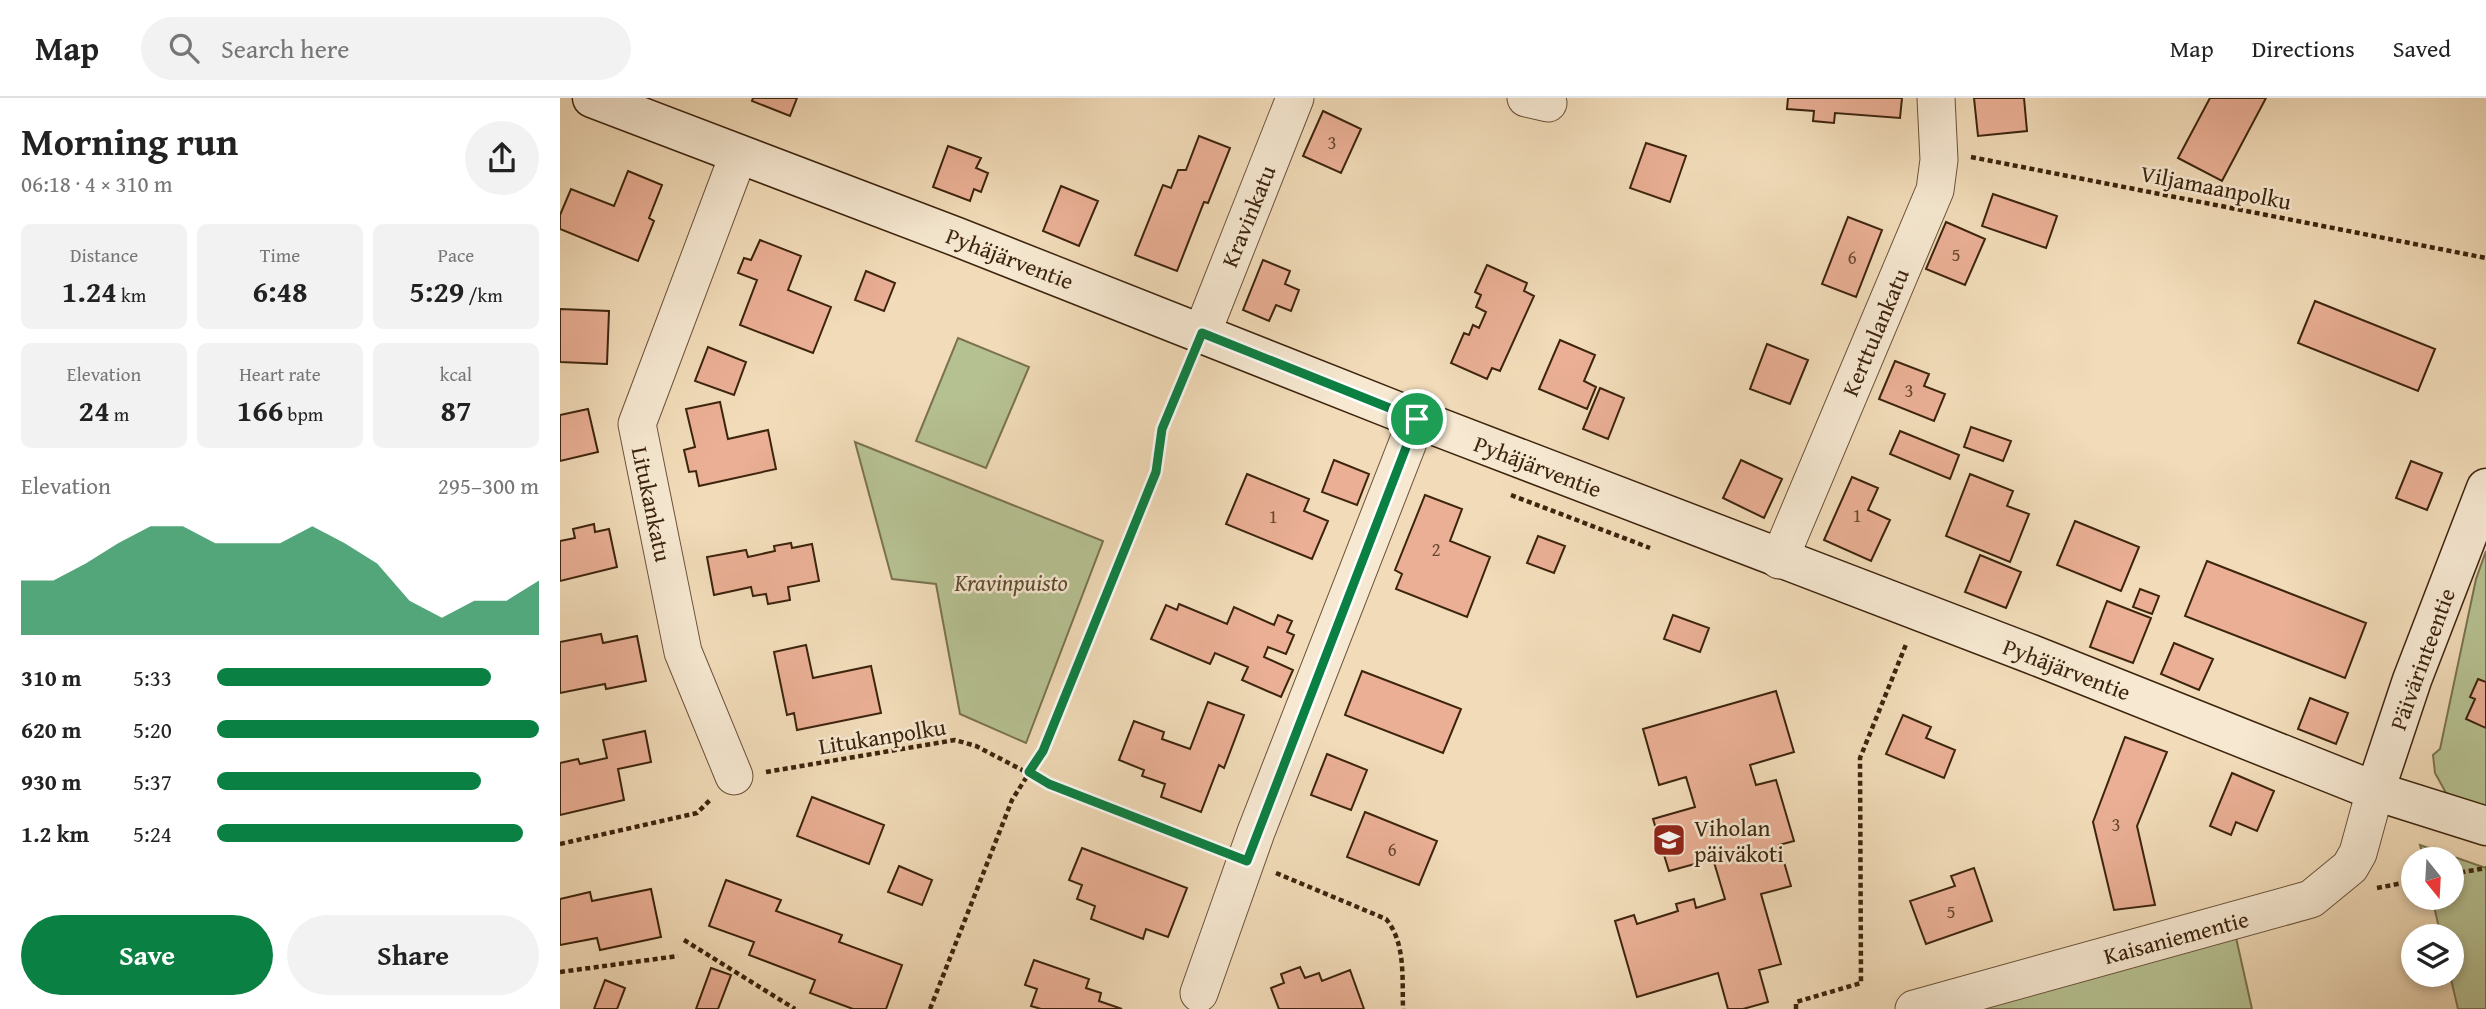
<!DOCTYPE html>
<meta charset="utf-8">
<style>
body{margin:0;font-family:"Gentium Book Plus",serif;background:#f2f2f2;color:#222;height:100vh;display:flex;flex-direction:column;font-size:26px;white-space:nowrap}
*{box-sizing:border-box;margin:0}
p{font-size:23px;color:#767676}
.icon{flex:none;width:38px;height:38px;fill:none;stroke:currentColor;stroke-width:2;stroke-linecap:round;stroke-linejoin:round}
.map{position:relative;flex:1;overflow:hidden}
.sheet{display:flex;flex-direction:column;background:#fff;width:560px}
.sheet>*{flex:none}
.needle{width:46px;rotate:162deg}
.fabs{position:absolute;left:1841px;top:749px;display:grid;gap:14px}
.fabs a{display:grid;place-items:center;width:63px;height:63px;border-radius:50%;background:#fff;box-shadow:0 4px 10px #0003;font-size:35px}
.pin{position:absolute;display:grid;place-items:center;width:60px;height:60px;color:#fff;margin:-30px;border:4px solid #fff;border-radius:50%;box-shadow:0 2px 7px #0007}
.round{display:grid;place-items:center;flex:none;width:74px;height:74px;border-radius:37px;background:#f2f2f2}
.headline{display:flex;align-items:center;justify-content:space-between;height:119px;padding:0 21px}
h1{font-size:38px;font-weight:800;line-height:52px}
.figures{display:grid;grid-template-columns:repeat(3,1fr);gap:10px;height:119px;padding:7px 21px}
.figures div{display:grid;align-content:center;border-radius:10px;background:#f2f2f2;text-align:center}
.figures b{font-size:30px;font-weight:800}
.figures small{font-size:19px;font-weight:400}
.figures p{font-size:19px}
.chart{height:196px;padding:14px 21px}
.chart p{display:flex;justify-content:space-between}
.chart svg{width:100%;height:126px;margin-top:7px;fill:#0b8043;opacity:.7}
.action{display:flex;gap:14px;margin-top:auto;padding:14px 21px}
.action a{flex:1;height:80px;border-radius:42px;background:#0b8043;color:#fff;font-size:28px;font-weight:800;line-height:80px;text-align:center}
.action a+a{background:#f2f2f2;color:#222}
ul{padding:0 21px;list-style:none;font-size:23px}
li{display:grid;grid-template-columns:112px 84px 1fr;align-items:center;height:52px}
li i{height:18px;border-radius:9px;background:#0b8043}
header{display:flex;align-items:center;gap:42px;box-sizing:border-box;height:98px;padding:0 35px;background:#fff;border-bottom:2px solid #e0e0e0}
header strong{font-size:33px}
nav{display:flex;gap:38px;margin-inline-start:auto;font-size:24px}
.search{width:490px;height:63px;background:#f2f2f2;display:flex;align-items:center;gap:18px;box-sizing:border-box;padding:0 24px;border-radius:38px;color:#767676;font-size:26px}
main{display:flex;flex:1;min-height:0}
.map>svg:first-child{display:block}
</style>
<header>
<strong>Map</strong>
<div class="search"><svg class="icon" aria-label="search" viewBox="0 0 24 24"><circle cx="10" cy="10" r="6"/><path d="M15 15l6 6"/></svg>Search here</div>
<nav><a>Map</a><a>Directions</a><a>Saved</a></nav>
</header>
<main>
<section class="sheet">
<div class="headline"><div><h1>Morning run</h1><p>06:18 · 4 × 310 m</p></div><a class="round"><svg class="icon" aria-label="share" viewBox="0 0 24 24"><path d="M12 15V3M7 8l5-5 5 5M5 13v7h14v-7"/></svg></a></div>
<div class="figures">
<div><p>Distance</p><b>1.24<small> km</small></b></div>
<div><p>Time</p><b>6:48</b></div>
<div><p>Pace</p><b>5:29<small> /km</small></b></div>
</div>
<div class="figures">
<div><p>Elevation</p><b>24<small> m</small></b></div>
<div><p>Heart rate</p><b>166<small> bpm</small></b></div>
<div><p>kcal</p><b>87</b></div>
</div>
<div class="chart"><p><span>Elevation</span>295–300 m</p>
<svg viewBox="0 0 160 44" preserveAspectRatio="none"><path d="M0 44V25L10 25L20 19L30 12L40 6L50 6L60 12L70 12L80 12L90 6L100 12L110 19L120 32L130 38L140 32L150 32L160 25V44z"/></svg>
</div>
<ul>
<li><b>310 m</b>5:33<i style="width:85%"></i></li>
<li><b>620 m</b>5:20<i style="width:100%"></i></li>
<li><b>930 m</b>5:37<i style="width:82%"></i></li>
<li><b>1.2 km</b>5:24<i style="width:95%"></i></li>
</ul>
<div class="action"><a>Save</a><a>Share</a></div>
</section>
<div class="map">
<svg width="1926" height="911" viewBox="0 0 1926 911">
<rect width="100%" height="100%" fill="#f1dbb8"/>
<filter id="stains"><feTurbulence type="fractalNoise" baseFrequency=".00286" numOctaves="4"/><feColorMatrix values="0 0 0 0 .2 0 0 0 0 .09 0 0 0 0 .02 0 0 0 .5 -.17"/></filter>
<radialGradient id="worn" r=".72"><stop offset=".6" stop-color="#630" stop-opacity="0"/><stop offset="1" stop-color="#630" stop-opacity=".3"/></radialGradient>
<path fill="#b6c192" stroke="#7a7250" stroke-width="2" d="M398,240L469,269L426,370L356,343Z
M295,344L543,443L466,645L400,616L376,486L332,481Z
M1926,453V709L1886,695L1875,675L1873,657L1880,651L1916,481Z
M1860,747L1926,770V911H1898L1890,877L1892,838H1881L1872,800H1892V761H1864Z
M1675,835L1692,911H1388Z"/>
<path fill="#eaaf95" stroke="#3d240d" stroke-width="2" d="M193,0H237L230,18L192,3Z
M1228,0H1342L1340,20L1275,15L1274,25L1253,23L1254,13L1227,11Z
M1414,0H1464L1467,33L1418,38Z
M1650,0H1706L1662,83L1618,60Z
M763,13L801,31L781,75L743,58Z
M639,38L670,50L648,105L644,104L617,173L575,157L603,87L611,90L618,72H626Z
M1086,45L1126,58L1110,104L1070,90Z
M388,48L421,60L416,70L428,75L421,94L414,91L410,103L373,89Z
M68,73L102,87L89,120L94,123L78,163L0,131V117L11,91L54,108Z
M501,88L538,103L519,148L483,133Z
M1433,96L1497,118L1486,150L1422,128Z
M1288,119L1322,132L1296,199L1262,186Z
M1386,124L1425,141L1405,187L1366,171Z
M200,142L241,158L228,192L271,209L253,255L180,227L197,182L178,175L184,160L191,162Z
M703,162L730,173L725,186L739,192L731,213L716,207L709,223L683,212Z
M927,167L967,185L964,193L974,198L940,273L932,270L927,281L891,265L904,235L909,237L913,227L919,230L926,214L916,209L921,197L915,194Z
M306,173L335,185L324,213L295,202Z
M1755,203L1875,251L1858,293L1738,245Z
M0,211L49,213L47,266L0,264Z
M1000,242L1035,257L1024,283L1036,289L1027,311L979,291Z
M1207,246L1248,262L1230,306L1190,291Z
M148,249L186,264L174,297L135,283Z
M1335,263L1369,276L1364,288L1385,296L1374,323L1319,301Z
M1040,290L1064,300L1048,341L1023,331Z
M160,304L168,341L208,332L216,371L139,388L136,373L129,374L124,352L135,349L126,311Z
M28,311L38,354L0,363V317Z
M1411,329L1451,343L1443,363L1404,349Z
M1340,333L1399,357L1390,381L1330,356Z
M774,362L809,376L797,407L762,394Z
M1181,362L1222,381L1204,420L1163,400Z
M1851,363L1882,375L1867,412L1836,400Z
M687,376L749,401L744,413L768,423L752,461L666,426Z
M1410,376L1453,393L1447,408L1469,416L1450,464L1386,438Z
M1292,379L1318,390L1308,412L1330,422L1311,463L1264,442Z
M865,397L902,411L890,443L930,459L907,519L836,491L842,476L835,472Z
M1515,423L1579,449L1561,493L1497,467Z
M34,426L35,434L49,431L57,469L0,483V443L15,440L13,431Z
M978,438L1005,448L994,475L967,465Z
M231,445L232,450L252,446L259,483L228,489L230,502L208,506L206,496L193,498L191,489L154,497L147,459L186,452L188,459L215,453L214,448Z
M1420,457L1461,474L1446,510L1405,494Z
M1647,463L1806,525L1785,580L1625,518Z
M1580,491L1599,498L1592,516L1573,509Z
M1547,503L1591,520L1573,565L1530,549Z
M619,506L667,526L674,509L714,527L718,517L732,523L727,534L734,537L726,556L708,549L704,559L733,572L721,599L682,582L688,569L655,555L650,566L591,541L606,507L617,512Z
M1113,517L1149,530L1140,554L1104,541Z
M41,536L43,545L77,538L86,583L46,591L45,586L0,595V544Z
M1614,545L1653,561L1639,592L1601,576Z
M246,547L253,580L311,568L321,615L237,632L234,615L227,617L214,554Z
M802,573L901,611L883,655L785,617Z
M1918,581L1926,584V630L1906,621L1915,601L1910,599Z
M1216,593L1234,654L1190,667L1196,687L1216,682L1234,743L1219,747L1231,788L1201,796L1221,866L1199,872L1208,904L1183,911H1168L1158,875L1077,899L1055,823L1074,817L1077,826L1118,813L1116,806L1134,801L1136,810L1165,801L1153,761L1109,773L1093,721L1135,709L1126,679L1099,687L1083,631Z
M1750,600L1788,615L1776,646L1738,631Z
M648,604L684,617L664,670L659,667L641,714L601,699L605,686L582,678L584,672L559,662L574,623L604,634L602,641L630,651Z
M1343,617L1371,629L1366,640L1395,652L1384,680L1326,656Z
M85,633L91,664L58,671L64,702L0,717V665L18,661L20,666L47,660L43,642Z
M1565,639L1607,654L1577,728L1595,807L1554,812L1533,724Z
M767,656L807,672L791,712L751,697Z
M1672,675L1714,693L1697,733L1676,724L1671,737L1650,728Z
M252,699L324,727L309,766L237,738Z
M805,714L877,743L859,787L787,759Z
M522,750L627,790L608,839L586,831L583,841L531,821L535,808L517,801L522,787L509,782Z
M339,768L372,782L362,807L328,794Z
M1414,770L1432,823L1366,846L1350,803L1395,788L1391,778Z
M166,782L221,802L216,813L282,837L279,844L342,867L326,911H293L250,895L255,882L189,857L194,844L149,828Z
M91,791L101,839L40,852L37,840L0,847V801L30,794L32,803Z
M474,862L529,881L526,890L541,895L539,903L562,911H481L471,908L477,891L465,887Z
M740,869L745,880L759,875L762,883L790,872L804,911H719L711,890L724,885L721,876Z
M151,870L171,877L158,911H136Z
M45,882L65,890L57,911H34Z"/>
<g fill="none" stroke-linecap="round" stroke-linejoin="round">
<defs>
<path id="street" d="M966,0L988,5
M642,235L735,0
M1219,462L1375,92L1379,62L1376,0
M174,678L123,554L77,326L178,58
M639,895L696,734L857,321
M1354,911L1751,801L1790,769L1798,755L1815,693"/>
<path id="secondary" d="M32,0L397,139L857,321L1471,556L1815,693L1926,728
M1815,693L1852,582L1926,390"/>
</defs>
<use href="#street" stroke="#6a5238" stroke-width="39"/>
<use href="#secondary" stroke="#3d240d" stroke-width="41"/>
<path stroke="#3d240d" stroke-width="4.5" stroke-dasharray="5 3.5" stroke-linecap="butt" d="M1411,59L1926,160
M951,397L1090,450
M206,674L395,642L416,648L489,686L655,750
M0,746L137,715L151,701
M716,775L826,821C846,845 842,881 843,911
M1892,776L1926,770
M1817,790L1853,783
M124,842L235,911
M0,874L118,858
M370,911L452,702L483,653L596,374L602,331L630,266
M1236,911V904L1301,885L1300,660L1347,544"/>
<use href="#street" stroke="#f6e8d1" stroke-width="37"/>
<use href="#secondary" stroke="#f6e8d1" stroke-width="38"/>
</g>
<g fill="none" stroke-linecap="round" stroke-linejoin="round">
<defs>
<path id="route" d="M642,235L857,321L687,763L489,686L469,674L483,653L596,374L602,331Z"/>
</defs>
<use href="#route" stroke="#fff" stroke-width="14"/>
<use href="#route" stroke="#0b8043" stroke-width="9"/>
</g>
<defs>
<symbol id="school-square" viewBox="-11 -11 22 22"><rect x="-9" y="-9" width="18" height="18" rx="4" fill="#8f2418" stroke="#f6e8d1"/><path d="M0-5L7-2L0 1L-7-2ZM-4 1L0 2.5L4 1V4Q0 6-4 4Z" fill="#fff"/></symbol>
</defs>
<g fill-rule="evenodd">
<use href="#school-square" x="1090" y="723" width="38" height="38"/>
</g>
<g text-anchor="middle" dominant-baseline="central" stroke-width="5" stroke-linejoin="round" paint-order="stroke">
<g font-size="19" fill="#68472f">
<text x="772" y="44">3</text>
<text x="1396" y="156">5</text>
<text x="1292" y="159">6</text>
<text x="1349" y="292">3</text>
<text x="1297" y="417">1</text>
<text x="713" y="418">1</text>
<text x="876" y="451">2</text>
<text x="1556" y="726">3</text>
<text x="832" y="751">6</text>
<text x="1391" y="813">5</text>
</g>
<g font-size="23" fill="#3d240d" stroke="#f6e8d1">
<text transform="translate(1656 89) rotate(11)">Viljamaanpolku</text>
<text transform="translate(688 118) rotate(-68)">Kravinkatu</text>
<text transform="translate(450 160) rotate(21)">Pyhäjärventie</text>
<text transform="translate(1315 234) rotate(-67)">Kerttulankatu</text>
<text transform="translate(978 368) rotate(21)">Pyhäjärventie</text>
<text transform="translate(92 406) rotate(78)">Litukankatu</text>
<text transform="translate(1862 561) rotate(-70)">Päivärinteentie</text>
<text transform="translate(1507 571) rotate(21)">Pyhäjärventie</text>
<text transform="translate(322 638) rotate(-9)">Litukanpolku</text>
<text transform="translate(1616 839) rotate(-15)">Kaisaniementie</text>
</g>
<g font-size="23" font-style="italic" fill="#5b4b2e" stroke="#f6e8d1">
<text x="451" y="484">Kravinpuisto</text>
</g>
<g font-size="23" fill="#3d240d" stroke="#f6e8d1" text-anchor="start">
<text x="1134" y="729">Viholan<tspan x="1134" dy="26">päiväkoti</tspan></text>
</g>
</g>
<rect width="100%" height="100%" filter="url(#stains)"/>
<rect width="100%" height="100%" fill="url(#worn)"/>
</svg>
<div class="fabs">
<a><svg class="needle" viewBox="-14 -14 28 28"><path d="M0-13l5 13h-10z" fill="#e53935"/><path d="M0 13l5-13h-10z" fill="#767676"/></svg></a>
<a><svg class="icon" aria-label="layers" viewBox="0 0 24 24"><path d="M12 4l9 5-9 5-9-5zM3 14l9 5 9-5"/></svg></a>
</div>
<div class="pin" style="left:857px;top:321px;background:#1e9e55"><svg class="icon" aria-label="arrive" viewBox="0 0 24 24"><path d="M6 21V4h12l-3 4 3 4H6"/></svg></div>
</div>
</main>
